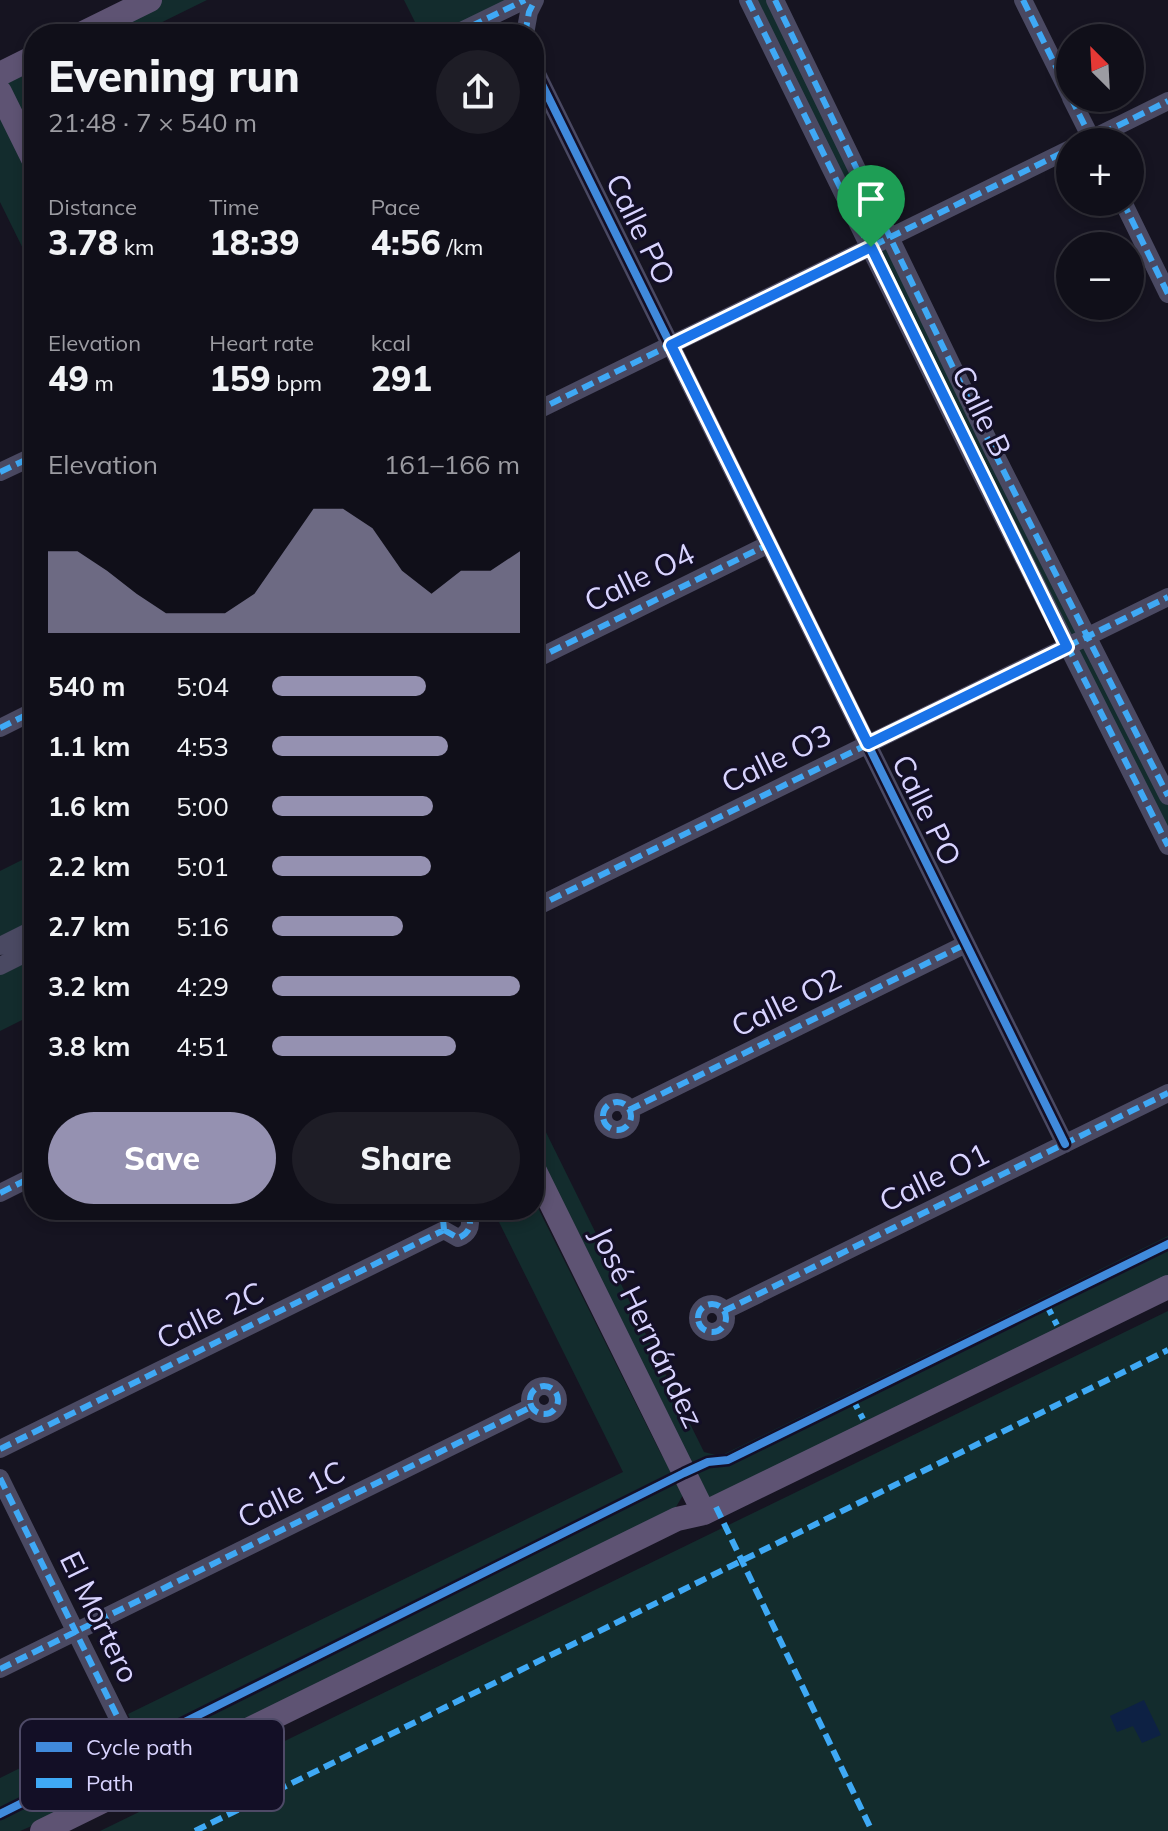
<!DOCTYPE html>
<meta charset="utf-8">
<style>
body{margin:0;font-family:Mulish,sans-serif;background:#1e1d26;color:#f1f3f6;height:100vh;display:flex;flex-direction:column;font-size:30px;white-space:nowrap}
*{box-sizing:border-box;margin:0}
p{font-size:26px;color:#9c9ca2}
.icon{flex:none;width:44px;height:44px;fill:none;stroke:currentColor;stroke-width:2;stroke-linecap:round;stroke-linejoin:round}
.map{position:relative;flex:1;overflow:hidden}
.sheet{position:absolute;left:24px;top:24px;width:520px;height:1196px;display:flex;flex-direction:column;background:#100f19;border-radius:32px;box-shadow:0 4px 12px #0003,0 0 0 2px #302f38}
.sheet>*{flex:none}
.needle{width:52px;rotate:336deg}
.tools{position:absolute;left:1056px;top:24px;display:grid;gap:16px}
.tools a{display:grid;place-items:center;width:88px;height:88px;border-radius:50%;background:#100f19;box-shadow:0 4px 12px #0003,0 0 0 2px #302f38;font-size:40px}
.pin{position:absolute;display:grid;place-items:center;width:68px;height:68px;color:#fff;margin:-82px -34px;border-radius:50% 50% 50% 0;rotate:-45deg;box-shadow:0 0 8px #0007}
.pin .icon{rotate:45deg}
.round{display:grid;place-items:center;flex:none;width:84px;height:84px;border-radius:42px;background:#1e1d26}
.headline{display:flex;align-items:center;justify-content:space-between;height:136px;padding:0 24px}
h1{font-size:44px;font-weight:800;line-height:60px}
.metrics{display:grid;grid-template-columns:repeat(3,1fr);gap:12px;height:136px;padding:8px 24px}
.metrics div{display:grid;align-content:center}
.metrics b{font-size:34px;font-weight:800}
.metrics small{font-size:22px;font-weight:400}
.metrics p{font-size:22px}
.chart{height:224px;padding:16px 24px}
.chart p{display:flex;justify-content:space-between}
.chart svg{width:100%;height:144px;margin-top:8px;fill:#9591b1;opacity:.7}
.action{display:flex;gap:16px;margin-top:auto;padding:16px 24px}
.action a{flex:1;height:92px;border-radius:48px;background:#9591b1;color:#fff;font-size:32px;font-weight:800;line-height:92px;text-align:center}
.action a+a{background:#1e1d26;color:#f1f3f6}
ul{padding:0 24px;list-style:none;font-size:26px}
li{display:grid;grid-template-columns:128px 96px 1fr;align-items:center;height:60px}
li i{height:20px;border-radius:10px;background:#9591b1}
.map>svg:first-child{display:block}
</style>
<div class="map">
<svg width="1168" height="1831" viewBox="0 0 1168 1831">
<rect width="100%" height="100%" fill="#161421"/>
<path fill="#132c2d" d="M150,0H207L138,34H81Z
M404,0H525L455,34H421Z
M748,0H775L1168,796V846Z
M34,57V161L0,74Z
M0,117L34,188V271L0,202Z
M34,854V922L0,938V871Z
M34,954V1014L0,1031V971Z
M534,1108L704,1452L720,1456L1168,1236V1287L704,1513L534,1169Z
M534,1200L661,1454L673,1473L140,1739L128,1714L623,1472L493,1210H534Z
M1168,1311V1831H100Z
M678,1481L683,1495L676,1507L161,1762C151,1760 148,1756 144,1747Z
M113,1722L135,1764L134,1777L39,1823L20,1831H0V1778Z"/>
<path fill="#0d2144" d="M1144,1700L1161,1735L1142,1743L1133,1726L1117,1732L1110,1716Z"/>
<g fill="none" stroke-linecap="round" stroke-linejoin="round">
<path stroke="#4a4962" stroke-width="18" d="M748,0L973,458L1168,846
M775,0L992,448L1168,796
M1023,0L1070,95
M467,30L490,29L501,34
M455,34L525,0
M525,34L529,12L535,0
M534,68L1065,1144
M1071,98L1093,142
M1085,142L1168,101
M1123,202L1168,294
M534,412L1070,149
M0,472L34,456
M534,660L769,544
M0,728L34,711
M534,908L1168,597
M0,946L34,929
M0,966L34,949
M603 1116a14 14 0 1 1 28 0a14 14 0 1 1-28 0Z
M629,1110L966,944
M0,1193L34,1176
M444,1230L458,1238C468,1234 472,1227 469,1217L461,1210
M698 1318a14 14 0 1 1 28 0a14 14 0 1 1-28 0Z
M724,1311L1168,1093
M530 1400a14 14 0 1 1 28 0a14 14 0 1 1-28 0Z
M0,1449L444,1230
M0,1478L149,1781
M0,1669L531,1407"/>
<path stroke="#5e5373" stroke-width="24" d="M81,34L150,0
M0,74L34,57
M0,92L34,161
M534,1169L704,1513
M42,1831L677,1519L704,1513L1168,1287"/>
<path stroke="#3fa9f5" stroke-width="6" stroke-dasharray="12 6" stroke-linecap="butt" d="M748,0L973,458L1168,846
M775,0L992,448L1168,796
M1023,0L1070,95
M468,30L490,29L501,34
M455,34L525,0
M525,34L529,12L535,0
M1071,98L1093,142
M1085,142L1168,101
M1123,202L1168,294
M534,412L1070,149
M0,472L34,456
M534,660L769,544
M0,728L34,711
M534,908L1168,597
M603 1116a14 14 0 1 1 28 0a14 14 0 1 1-28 0Z
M629,1110L966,944
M0,1193L34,1176
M444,1230L458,1238C468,1234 472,1227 469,1217L461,1210
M444,1230L443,1219L453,1210
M1046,1304L1057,1325
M698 1318a14 14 0 1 1 28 0a14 14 0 1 1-28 0Z
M724,1311L1168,1093
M530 1400a14 14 0 1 1 28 0a14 14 0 1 1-28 0Z
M852,1398L863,1419
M0,1449L444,1230
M0,1478L149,1781
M716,1507L872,1831
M0,1669L531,1407
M195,1831L1168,1350"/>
<defs>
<path id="cycleway" d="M534,68L1065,1144
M0,1814L684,1473L708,1462L728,1460L1168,1244"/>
</defs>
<use href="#cycleway" stroke="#130f26" stroke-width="13"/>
<use href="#cycleway" stroke="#408adc" stroke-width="8"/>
</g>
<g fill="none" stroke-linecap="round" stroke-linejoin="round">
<defs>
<path id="route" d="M871,247L1067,647L868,744L671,345Z"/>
</defs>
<use href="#route" stroke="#fff" stroke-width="16"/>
<use href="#route" stroke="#1a73e8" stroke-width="10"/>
</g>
<g text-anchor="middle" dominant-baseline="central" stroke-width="6" stroke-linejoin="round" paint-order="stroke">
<g font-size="30" fill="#d9d4ff" stroke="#130f26">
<text transform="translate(641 229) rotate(64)">Calle PO</text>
<text transform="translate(982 411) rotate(64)">Calle B</text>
<text transform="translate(639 577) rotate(-26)">Calle O4</text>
<text transform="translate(776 758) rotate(-26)">Calle O3</text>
<text transform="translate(927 810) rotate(64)">Calle PO</text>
<text transform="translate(786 1002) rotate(-26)">Calle O2</text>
<text transform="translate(934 1177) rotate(-26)">Calle O1</text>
<text transform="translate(210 1315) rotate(-26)">Calle 2C</text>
<text transform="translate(648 1327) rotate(64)">José Hernández</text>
<text transform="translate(291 1494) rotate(-26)">Calle 1C</text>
<text transform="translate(100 1617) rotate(64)">El Mortero</text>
</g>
</g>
<rect x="20" y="1719" width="264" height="92" rx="12" fill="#130f26" stroke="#4e4a67" stroke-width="2"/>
<rect x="36" y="1742" width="36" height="10" fill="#408adc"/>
<rect x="36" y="1778" width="36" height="10" fill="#3fa9f5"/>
<g font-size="22" fill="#d9d4ff">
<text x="86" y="1755">Cycle path</text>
<text x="86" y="1791">Path</text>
</g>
</svg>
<div class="tools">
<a><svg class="needle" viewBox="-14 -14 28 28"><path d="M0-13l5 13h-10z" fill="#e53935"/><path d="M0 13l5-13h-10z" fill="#9c9ca2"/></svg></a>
<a>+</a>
<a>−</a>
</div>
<div class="pin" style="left:871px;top:247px;background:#1e9e55"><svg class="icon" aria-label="arrive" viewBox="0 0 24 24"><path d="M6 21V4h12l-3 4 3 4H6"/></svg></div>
<section class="sheet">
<div class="headline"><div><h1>Evening run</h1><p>21:48 · 7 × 540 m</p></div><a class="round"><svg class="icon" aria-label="share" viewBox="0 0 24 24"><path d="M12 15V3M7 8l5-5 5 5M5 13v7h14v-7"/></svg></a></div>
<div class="metrics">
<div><p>Distance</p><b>3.78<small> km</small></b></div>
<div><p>Time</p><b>18:39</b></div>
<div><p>Pace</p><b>4:56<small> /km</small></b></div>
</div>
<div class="metrics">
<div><p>Elevation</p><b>49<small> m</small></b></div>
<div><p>Heart rate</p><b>159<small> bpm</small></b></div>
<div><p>kcal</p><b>291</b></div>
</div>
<div class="chart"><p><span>Elevation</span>161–166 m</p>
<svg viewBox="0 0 160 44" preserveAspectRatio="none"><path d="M0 44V19L10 19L20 25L30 32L40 38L50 38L60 38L70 32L80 19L90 6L100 6L110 12L120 25L130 32L140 25L150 25L160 19V44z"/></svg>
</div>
<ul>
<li><b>540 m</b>5:04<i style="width:62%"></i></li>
<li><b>1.1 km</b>4:53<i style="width:71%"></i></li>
<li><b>1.6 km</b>5:00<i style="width:65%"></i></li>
<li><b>2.2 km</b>5:01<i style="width:64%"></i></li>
<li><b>2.7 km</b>5:16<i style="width:53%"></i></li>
<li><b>3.2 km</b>4:29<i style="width:100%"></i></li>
<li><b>3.8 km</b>4:51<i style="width:74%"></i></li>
</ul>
<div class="action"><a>Save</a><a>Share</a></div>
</section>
</div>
